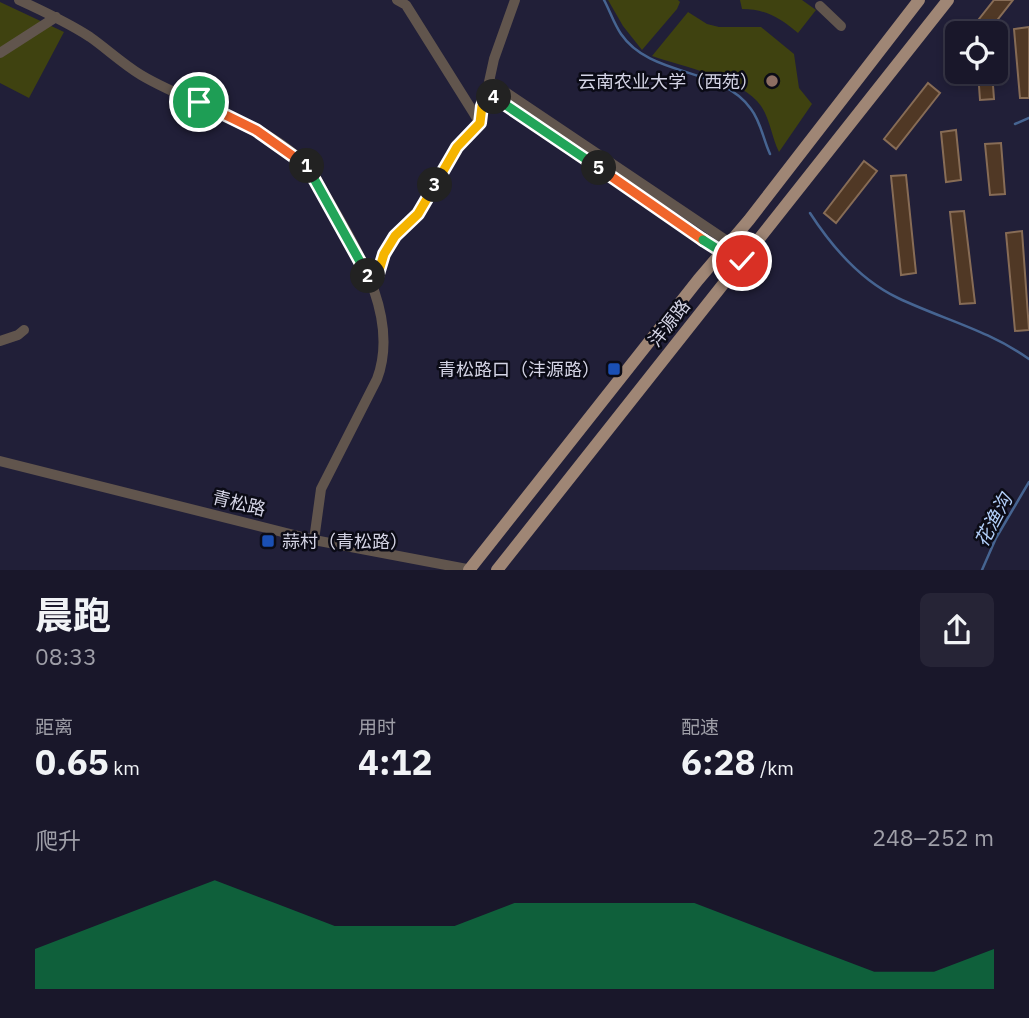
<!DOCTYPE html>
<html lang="zh">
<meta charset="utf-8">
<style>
body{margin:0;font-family:"IBM Plex Sans","Noto Sans SC",sans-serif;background:#262436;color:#f1f3f6;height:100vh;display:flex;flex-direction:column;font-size:26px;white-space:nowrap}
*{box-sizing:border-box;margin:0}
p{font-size:23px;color:#9f9fa8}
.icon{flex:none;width:38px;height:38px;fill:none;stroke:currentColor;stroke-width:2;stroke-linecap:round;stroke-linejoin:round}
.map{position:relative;height:570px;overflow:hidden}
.sheet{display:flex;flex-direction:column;background:#19172a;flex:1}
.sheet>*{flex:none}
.fabs{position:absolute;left:945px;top:21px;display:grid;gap:14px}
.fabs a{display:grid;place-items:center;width:63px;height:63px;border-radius:10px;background:#19172a;box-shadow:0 4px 10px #0003,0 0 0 2px #373647;font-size:35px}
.pin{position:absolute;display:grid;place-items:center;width:60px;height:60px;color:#fff;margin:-30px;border:4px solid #fff;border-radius:50%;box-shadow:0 2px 7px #0007}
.km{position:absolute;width:35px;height:35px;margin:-18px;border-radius:50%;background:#222;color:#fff;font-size:19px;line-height:35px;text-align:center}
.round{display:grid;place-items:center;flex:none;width:74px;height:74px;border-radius:10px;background:#262436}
.head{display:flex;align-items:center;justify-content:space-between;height:119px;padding:0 35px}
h1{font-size:38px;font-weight:700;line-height:52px}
.metrics{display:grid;grid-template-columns:repeat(3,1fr);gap:10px;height:119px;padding:7px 35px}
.metrics div{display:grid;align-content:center}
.metrics b{font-size:35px;font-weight:700}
.metrics small{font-size:19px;font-weight:400}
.metrics p{font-size:19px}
.chart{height:196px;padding:14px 35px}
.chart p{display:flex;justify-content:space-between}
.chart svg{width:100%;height:126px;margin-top:7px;fill:#0b8043;opacity:.7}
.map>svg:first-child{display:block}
</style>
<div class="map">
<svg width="1029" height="570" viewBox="0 0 1029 570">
<rect width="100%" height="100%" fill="#211f38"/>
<path fill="#3f4210" d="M608,0H678L680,2L677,9L642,50L623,26Z
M740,0H802L816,10L798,33C780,18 766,9 742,9Z
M0,2L64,32L29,98L0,83Z
M688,12L707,24L719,27H761L794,54L799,88L812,104L779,152C772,138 770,119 761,106C743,79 681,66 652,56Z"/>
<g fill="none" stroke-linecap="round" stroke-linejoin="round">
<path stroke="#466491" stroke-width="2.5" d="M604,0C610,11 614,24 621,34C651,78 720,66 751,109C761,122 763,139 770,154
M1015,124L1029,118
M810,213C832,247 860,280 898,298C942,319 988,330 1029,359
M982,570L996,538L1029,482"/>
</g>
<path fill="#503825" stroke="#876c56" stroke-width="2" d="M994,0H1013L987,33H968Z
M1029,27V98H1020L1014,29Z
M978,72H992L994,99L980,100Z
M928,83L940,93L896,149L884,139Z
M956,130L961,180L946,182L941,132Z
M1001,143L1005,194L990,195L985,144Z
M864,161L877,171L836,223L824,213Z
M906,175L916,273L901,275L891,176Z
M964,211L975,303L960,304L950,212Z
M1022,231L1029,330L1015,331L1006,233Z"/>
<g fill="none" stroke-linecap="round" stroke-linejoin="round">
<path stroke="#61554d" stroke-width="10" d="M19,0C43,11 67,22 90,37C107,49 123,64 141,75C196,108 276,124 315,176C346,234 403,310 377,379L321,489L314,540
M820,6L841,26
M0,53L56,17
M480,123L494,59L515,0
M722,252L490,94L489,87L492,83L730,243
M370,283L378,274L384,254L395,236L418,214L457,147L480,123L406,5L397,0
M0,341L18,335L24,330
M0,461L314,540L472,570"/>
<path stroke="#9f8675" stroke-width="12" d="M469,570L698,280L749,220L919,0
M497,570L948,0"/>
</g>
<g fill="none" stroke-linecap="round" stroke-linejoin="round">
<defs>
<path id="split-1" d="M199,102L256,130L307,166"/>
<path id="split-2" d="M307,166L368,276"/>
<path id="split-3" d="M368,276L370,283L378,274L384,254L395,236L418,214L435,185"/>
<path id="split-4" d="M435,185L457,147L480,123L482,106L489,88L490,94L494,97"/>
<path id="split-5" d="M494,97L599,168"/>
<path id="split-6" d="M599,168L703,240"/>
<path id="split-7" d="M703,240L722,252L726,248L724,254L728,262L737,264L742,261"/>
</defs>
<use href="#split-1" stroke="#fff" stroke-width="14"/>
<use href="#split-2" stroke="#fff" stroke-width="14"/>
<use href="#split-3" stroke="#fff" stroke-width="14"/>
<use href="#split-4" stroke="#fff" stroke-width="14"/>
<use href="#split-5" stroke="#fff" stroke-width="14"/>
<use href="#split-6" stroke="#fff" stroke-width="14"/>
<use href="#split-7" stroke="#fff" stroke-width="14"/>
<use href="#split-1" stroke="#f0652b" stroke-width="9"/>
<use href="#split-2" stroke="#22a559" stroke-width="9"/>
<use href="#split-3" stroke="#f5b400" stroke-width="9"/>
<use href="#split-4" stroke="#f5b400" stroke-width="9"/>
<use href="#split-5" stroke="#22a559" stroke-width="9"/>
<use href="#split-6" stroke="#f0652b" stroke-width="9"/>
<use href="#split-7" stroke="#22a559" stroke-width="9"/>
</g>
<circle fill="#8d6e63" stroke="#0b0b16" stroke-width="2.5" cx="772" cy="81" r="7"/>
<g fill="#1a4fb4" stroke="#0b0b16" stroke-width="2.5">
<rect x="607" y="362" width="14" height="14" rx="3.5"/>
<rect x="261" y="534" width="14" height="14" rx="3.5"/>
</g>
<g text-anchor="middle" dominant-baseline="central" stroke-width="5" stroke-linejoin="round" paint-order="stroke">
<g font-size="18" fill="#d4d4e5" stroke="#0b0b16" text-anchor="end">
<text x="758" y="81">云南农业大学（西苑）</text>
<text x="600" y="369">青松路口（沣源路）</text>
<text x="282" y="541" text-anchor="start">蒜村（青松路）</text>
</g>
<g font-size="18" fill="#d4d4e5" stroke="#0b0b16">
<text transform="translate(669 323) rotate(-52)">沣源路</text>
<text transform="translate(239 503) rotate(14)">青松路</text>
</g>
<g font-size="19" font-style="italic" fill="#b3cff9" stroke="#0b0b16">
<text transform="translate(993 520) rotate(-62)">花渔沟</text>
</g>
</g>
</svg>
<div class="fabs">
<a><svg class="icon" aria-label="locate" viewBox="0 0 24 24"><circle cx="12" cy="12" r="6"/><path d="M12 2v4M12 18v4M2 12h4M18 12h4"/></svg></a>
</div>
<div class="pin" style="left:199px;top:102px;background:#1e9e55"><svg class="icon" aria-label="arrive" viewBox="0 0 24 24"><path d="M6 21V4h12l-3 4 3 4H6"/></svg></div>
<div class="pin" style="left:742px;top:261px;background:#d93025"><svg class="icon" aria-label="check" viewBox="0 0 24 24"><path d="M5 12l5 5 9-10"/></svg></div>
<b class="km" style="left:307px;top:166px">1</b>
<b class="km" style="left:368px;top:276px">2</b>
<b class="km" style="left:435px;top:185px">3</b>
<b class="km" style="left:494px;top:97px">4</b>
<b class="km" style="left:599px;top:168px">5</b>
</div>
<section class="sheet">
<div class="head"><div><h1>晨跑</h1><p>08:33</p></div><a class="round"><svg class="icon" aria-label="share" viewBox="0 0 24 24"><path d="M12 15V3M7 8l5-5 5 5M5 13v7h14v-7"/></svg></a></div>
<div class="metrics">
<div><p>距离</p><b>0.65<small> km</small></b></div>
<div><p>用时</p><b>4:12</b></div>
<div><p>配速</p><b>6:28<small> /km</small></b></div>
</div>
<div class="chart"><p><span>爬升</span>248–252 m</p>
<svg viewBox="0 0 160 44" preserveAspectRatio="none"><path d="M0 44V30L10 22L20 14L30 6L40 14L50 22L60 22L70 22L80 14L90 14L100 14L110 14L120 22L130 30L140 38L150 38L160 30V44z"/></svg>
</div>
</section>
